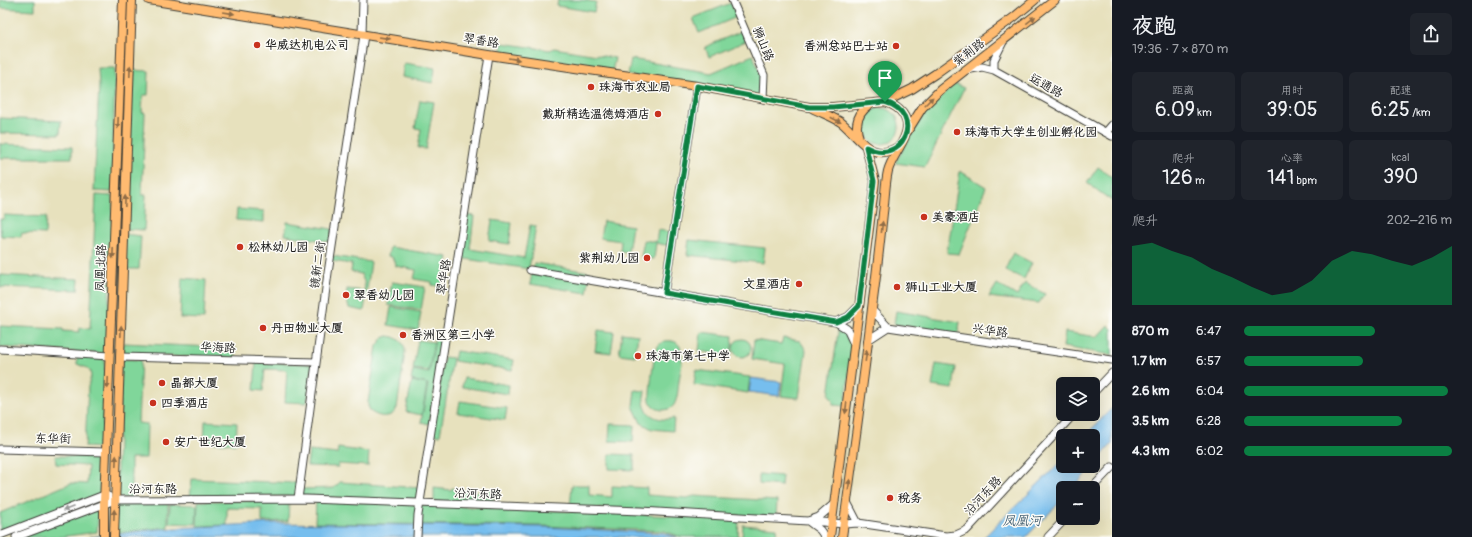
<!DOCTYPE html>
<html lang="zh">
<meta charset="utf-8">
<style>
body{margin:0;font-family:Pangolin,"LXGW WenKai TC",sans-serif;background:#20242c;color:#f1f3f6;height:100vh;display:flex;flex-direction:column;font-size:15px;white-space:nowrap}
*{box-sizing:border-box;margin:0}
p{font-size:13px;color:#9ea1a6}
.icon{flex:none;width:22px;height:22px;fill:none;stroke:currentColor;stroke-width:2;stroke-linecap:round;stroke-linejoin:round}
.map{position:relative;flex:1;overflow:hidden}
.panel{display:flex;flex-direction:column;background:#171b24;width:360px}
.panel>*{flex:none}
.buttons{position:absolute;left:1056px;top:377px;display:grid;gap:8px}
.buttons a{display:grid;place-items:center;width:44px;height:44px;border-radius:6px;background:#171b24;box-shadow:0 4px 16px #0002;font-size:20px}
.pin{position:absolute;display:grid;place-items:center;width:34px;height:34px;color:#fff;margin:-41px -17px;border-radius:50% 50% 50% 0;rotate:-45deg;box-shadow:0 0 4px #0007}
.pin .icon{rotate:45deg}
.round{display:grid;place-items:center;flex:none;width:42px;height:42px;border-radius:6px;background:#20242c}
.head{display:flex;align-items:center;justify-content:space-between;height:68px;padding:0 20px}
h1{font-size:22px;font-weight:600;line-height:30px}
.metrics{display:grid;grid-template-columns:repeat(3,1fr);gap:6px;height:68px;padding:4px 20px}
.metrics div{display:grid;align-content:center;border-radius:6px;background:#20242c;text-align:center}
.metrics b{font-size:20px;font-weight:600}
.metrics small{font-size:11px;font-weight:400}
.metrics p{font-size:11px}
.chart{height:112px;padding:8px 20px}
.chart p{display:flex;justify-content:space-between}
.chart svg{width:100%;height:72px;margin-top:4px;fill:#0b8043;opacity:.7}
ul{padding:0 20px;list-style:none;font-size:13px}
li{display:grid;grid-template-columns:64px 48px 1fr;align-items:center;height:30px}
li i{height:10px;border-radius:5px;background:#0b8043}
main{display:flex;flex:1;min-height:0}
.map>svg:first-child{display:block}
</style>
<main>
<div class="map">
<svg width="1112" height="537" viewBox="0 0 1112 537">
<rect width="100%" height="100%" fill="#fdfcf7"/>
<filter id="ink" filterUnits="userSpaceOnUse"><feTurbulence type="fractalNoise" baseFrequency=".025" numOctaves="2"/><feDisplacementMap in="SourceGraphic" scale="8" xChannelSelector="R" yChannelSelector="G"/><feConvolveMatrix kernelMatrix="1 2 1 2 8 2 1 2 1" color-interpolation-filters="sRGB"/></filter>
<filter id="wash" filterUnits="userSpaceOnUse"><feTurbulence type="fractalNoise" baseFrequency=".012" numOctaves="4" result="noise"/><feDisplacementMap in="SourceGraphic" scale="16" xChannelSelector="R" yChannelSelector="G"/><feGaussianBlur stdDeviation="0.9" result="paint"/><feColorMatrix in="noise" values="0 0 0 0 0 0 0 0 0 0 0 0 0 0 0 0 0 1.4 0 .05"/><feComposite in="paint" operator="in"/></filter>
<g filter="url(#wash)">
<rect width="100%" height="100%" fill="#e7e1bd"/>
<path fill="#80d69a" stroke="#4e795b" d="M0,0H35V10L0,8Z
M558,0H581L596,2L594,12L557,6Z
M731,3L737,17L699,33L693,18Z
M742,31L746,41L709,57L705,47Z
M502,43L550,50L554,48L615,58L612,72L501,54Z
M753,55L761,75L760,97L628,75L631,59L711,73Z
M404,63L435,68L433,83L402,77Z
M98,68H115L112,192L94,191L99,85Z
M130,70L149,71L148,95H143L142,112L145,113L142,195H146L144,230L126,229Z
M955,84L964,88L925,167L895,163L926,111Z
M420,100L434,102L426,149L418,148L421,129L415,128Z
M863 126a18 18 0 1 1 36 0a18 18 0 1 1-36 0Z
M0,118L61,121L60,134L0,133Z
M0,144L72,147V158H0Z
M1098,167L1112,177V201L1087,183Z
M960,171L986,187L959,254L947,253Z
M96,195L113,196L107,354L0,347V326L63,329V331L79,332L80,328L90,329Z
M237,209L264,211V222L236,220Z
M4,215L46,217L45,234L22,233L21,237L1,236L0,219H4Z
M467,215L474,216L470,249L524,258L530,225L536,226L529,269L460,258Z
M492,220L512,223L509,244L489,241Z
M603,221L632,226L628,252L620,251L621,241L600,238Z
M287,222L332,229L331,242L285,235Z
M658,230L672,232L670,246L656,243L654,259L641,257L644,240L656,242Z
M124,234L141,236L139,269H124Z
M689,240L765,248L763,263L687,255Z
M390,247L448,257L442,287L432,285V282L414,279L416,270L396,266L392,257L388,256Z
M1013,253L1032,263L1024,279L1005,270Z
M332,256L371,262L364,311L349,308L346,298L347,289L364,291L365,284L361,274L351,272L352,264L331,261Z
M534,263L590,272L587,293L530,284Z
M0,275L79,279L78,290L0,287Z
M182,278L206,280L204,319L180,318Z
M392,282L425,287L421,310L388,305Z
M1025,283L1045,294L1039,303L989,297L997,284L1017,296Z
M391,307L421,312L418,330L388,325Z
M896,311L960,322L958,335L894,324Z
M837,325L846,330L853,345L845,406L833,405V401L829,395L838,332Z
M1108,325L1112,329V355L1063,347L1065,332L1097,337Z
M598,330L614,332L611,353L595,351Z
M436,332L444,333L429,424L421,422L428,384L411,380L413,370L429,373Z
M701,332L733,336L731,356L699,351Z
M622,333L638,335L635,356L619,354Z
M388,336C397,337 405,342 405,352L397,408C392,419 380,418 371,412L368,406V402L377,346L383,338Z
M783,338L800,341L806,350L799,398L781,396L785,364L752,359L754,340L781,344Z
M733 348a9 9 0 1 1 18 0a9 9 0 1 1-18 0Z
M418,340L434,342L429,371L413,369Z
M664,341C690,337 681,366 679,381C678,388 678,398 674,405C672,408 668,410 663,410C657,410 651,406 650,400C649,394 654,352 657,348C658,345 661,343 664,341Z
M123,343L236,348L235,358L122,355Z
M456,351L514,360L512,370L454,361Z
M77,357L105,359L102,448L85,447L88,387L91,376L90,371L87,368L77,364Z
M444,357L453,358L440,435H432Z
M121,359L141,360L138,423L147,424L146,458H131V498H116Z
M256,362L313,364L307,403L285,402L287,370L265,369L263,391L254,390Z
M936,364L956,367L953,389L932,386Z
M696,370L750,377L748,393L694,385Z
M464,378L509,385L508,394L462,387Z
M412,381L427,384L422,415L406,412Z
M635,390L645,391C645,394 643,398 644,401C645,417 661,422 674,418L673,431L652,429L641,423L633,406Z
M460,401L507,408L505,420L458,413Z
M205,421L237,423L236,444L204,442Z
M610,424L634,425L633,442L609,441Z
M338,448L369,452L368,466L338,464V467L307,466L309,451L337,454Z
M609,454L634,455V470L609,469Z
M55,456L100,457V498L0,531V513L71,483L87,484L88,466L56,464Z
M759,474L782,476L781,486L759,484Z
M192,479L298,483L296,496L190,498Z
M340,482L420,488L418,501L300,496L302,489L334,488Z
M572,485H589V495L612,497V486L647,488V495L687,498L694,496L777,501L776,517L570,507Z
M434,488L451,490L452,488L473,492L495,490L493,504L434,502Z
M316,500L739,519L738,537H681L664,531L542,526L315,523Z
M116,501L168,502V527L115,533Z
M198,501H289L288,521L262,522V509L227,508V525L197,526Z
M170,504L197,505L196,524L169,523Z
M99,505L97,532L59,537H14Z
M743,525L777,528L776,537H742Z"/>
<path fill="#76beee" stroke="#496d85" d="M751,378L781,382L779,396L749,392Z
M1112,408V444L1093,466V436H1085Z
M1063,460V466H1093L1073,488H1063V499L1026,537H984Z
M274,523L543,527L664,533L677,537H90L158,529Z"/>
</g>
<g filter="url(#ink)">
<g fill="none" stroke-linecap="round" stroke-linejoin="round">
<defs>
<path id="minor" d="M732,0L764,75L763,99
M362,34L363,0
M966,70L982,67L994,70L1112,136
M994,70V60L1003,42
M1106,132L1112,125
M530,270L836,322L848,317L859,306
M664,293L697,86
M872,310L888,327L1112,360
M836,322L847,329L854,344
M868,340L888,327
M0,349L109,356
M120,357L316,362
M1093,393L1112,373
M0,449L106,452
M1092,488L1112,467
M298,499L328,273L364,35
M847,502L858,523L946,536L956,535L967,530L1074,414
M808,521L820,530L825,537
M812,521L844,524L858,523
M0,535L104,495L108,496
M16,537L115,500L306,499L641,511L808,521L819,517L834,504
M417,537L418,515L489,55
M1048,537L1066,518"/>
<path id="major" d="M149,0L489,55L697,86L809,107H833L885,102C895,105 905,112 907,124C909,138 892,155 888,171C885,184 885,199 883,213C880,242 877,271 873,300C864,379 853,458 842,537
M885,102L912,89L935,74L1013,18L1035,0
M812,108C821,113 834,117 842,123C861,139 871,163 898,147
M907,132L922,108L940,90L1055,0
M859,138C854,124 858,112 871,104
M104,537V504L123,0
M114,537L132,0
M830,537L875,181L866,147"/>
</defs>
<use href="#minor" stroke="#3a3a34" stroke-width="9"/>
<use href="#major" stroke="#3a3a34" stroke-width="10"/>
<use href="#minor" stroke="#fff" stroke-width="7"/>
<use href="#major" stroke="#ffbb71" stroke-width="8"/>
</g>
<defs><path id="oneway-solid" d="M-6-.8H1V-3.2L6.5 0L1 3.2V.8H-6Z"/></defs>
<g fill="#8e6c46">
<use href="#oneway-solid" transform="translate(229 13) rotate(9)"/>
<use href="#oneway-solid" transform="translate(1031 20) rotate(-38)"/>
<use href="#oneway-solid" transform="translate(385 38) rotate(9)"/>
<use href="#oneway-solid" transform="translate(514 59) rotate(9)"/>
<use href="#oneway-solid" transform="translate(130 71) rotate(-88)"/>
<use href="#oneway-solid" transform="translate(929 101) rotate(-45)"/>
<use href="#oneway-solid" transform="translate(836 120) rotate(27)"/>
<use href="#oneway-solid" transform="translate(118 123) rotate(92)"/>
<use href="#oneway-solid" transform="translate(125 201) rotate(-88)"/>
<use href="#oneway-solid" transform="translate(882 227) rotate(-84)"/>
<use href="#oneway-solid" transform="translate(113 253) rotate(92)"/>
<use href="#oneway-solid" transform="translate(121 331) rotate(-88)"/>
<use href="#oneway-solid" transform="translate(866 356) rotate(-83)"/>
<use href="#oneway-solid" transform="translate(108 383) rotate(92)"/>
<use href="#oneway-solid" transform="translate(846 408) rotate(97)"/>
<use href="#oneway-solid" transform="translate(116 461) rotate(-88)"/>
<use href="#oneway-solid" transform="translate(849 485) rotate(-83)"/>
<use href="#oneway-solid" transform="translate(114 515) rotate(-88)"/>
</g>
<use fill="#999" href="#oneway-solid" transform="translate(68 509) rotate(159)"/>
</g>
<g fill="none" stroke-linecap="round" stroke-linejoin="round" filter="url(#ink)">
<defs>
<path id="route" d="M697,86L809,107H833L885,102C926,114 903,167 866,147L874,181L859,306L848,317L836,322L664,293Z"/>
</defs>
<use href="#route" stroke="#fff" stroke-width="8"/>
<use href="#route" stroke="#0b8043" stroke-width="5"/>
</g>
<g fill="#c8321e" stroke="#fdfcf7" stroke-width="1.5">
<circle cx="257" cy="45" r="4"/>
<circle cx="896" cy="46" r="4"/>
<circle cx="591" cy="87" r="4"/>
<circle cx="658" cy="114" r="4"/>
<circle cx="957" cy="132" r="4"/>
<circle cx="924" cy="217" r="4"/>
<circle cx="240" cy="247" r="4"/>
<circle cx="647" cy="258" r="4"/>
<circle cx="799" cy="284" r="4"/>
<circle cx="897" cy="287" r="4"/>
<circle cx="346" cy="295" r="4"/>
<circle cx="263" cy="328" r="4"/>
<circle cx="403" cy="335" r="4"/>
<circle cx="638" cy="356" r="4"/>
<circle cx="162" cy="383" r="4"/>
<circle cx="153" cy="403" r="4"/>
<circle cx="166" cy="442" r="4"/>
<circle cx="890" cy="498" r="4"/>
</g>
<g text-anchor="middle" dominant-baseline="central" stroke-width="3" stroke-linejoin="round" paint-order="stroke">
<g font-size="12" fill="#1c1c1c" stroke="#fdfcf7">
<text transform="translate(481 41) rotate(9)">翠香路</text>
<text transform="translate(763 44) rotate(67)">狮山路</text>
<text transform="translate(969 53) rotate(-38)">紫荆路</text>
<text transform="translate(1046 86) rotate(29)">运通路</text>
<text transform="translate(318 265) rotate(-82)">镜新二街</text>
<text transform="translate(101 268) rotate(-88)">凤凰北路</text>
<text transform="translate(444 277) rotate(-81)">翠华路</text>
<text transform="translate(990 331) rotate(8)">兴华路</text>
<text transform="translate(218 348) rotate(2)">华海路</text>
<text transform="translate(53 439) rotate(1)">东华街</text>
<text x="153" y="489">沿河东路</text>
<text transform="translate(478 494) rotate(2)">沿河东路</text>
<text transform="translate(983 496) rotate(-47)">沿河东路</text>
</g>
<g font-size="12" font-weight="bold" fill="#1c1c1c" stroke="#fdfcf7" text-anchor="start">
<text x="265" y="45">华威达机电公司</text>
<text x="888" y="46" text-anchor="end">香洲总站巴士站</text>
<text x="599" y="87">珠海市农业局</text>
<text x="650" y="114" text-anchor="end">戴斯精选温德姆酒店</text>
<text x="965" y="132">珠海市大学生创业孵化园</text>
<text x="932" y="217">美豪酒店</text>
<text x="248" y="247">松林幼儿园</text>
<text x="639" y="258" text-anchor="end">紫荆幼儿园</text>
<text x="791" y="284" text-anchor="end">文星酒店</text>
<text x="905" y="287">狮山工业大厦</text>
<text x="354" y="295">翠香幼儿园</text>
<text x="271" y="328">丹田物业大厦</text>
<text x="411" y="335">香洲区第三小学</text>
<text x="646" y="356">珠海市第七中学</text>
<text x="170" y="383">晶都大厦</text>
<text x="161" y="403">四季酒店</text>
<text x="174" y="442">安广世纪大厦</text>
<text x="898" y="498">税务</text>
</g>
<g font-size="13" font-style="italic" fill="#405d70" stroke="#fdfcf7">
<text x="1022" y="521">凤凰河</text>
</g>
</g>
</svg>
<div class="buttons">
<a><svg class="icon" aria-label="layers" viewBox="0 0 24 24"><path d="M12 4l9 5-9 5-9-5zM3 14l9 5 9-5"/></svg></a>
<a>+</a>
<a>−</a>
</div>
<div class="pin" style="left:885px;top:102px;background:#1e9e55"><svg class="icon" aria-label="arrive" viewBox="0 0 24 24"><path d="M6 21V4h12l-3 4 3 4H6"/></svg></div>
</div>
<section class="panel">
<div class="head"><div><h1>夜跑</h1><p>19:36 · 7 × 870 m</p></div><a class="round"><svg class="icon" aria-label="share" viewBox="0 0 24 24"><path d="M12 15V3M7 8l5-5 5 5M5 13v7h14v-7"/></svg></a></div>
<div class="metrics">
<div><p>距离</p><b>6.09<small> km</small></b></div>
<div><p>用时</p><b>39:05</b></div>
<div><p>配速</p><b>6:25<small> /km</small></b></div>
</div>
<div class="metrics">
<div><p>爬升</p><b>126<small> m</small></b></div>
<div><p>心率</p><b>141<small> bpm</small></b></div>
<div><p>kcal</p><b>390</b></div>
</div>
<div class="chart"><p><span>爬升</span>202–216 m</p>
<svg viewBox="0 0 160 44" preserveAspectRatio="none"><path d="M0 44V8L10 6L20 11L30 15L40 22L50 27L60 33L70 38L80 36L90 29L100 17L110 11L120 13L130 17L140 20L150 15L160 8V44z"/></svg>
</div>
<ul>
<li><b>870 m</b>6:47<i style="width:63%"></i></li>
<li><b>1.7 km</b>6:57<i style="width:57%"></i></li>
<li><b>2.6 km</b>6:04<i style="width:98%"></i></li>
<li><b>3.5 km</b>6:28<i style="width:76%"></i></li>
<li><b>4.3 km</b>6:02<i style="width:100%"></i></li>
</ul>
</section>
</main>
